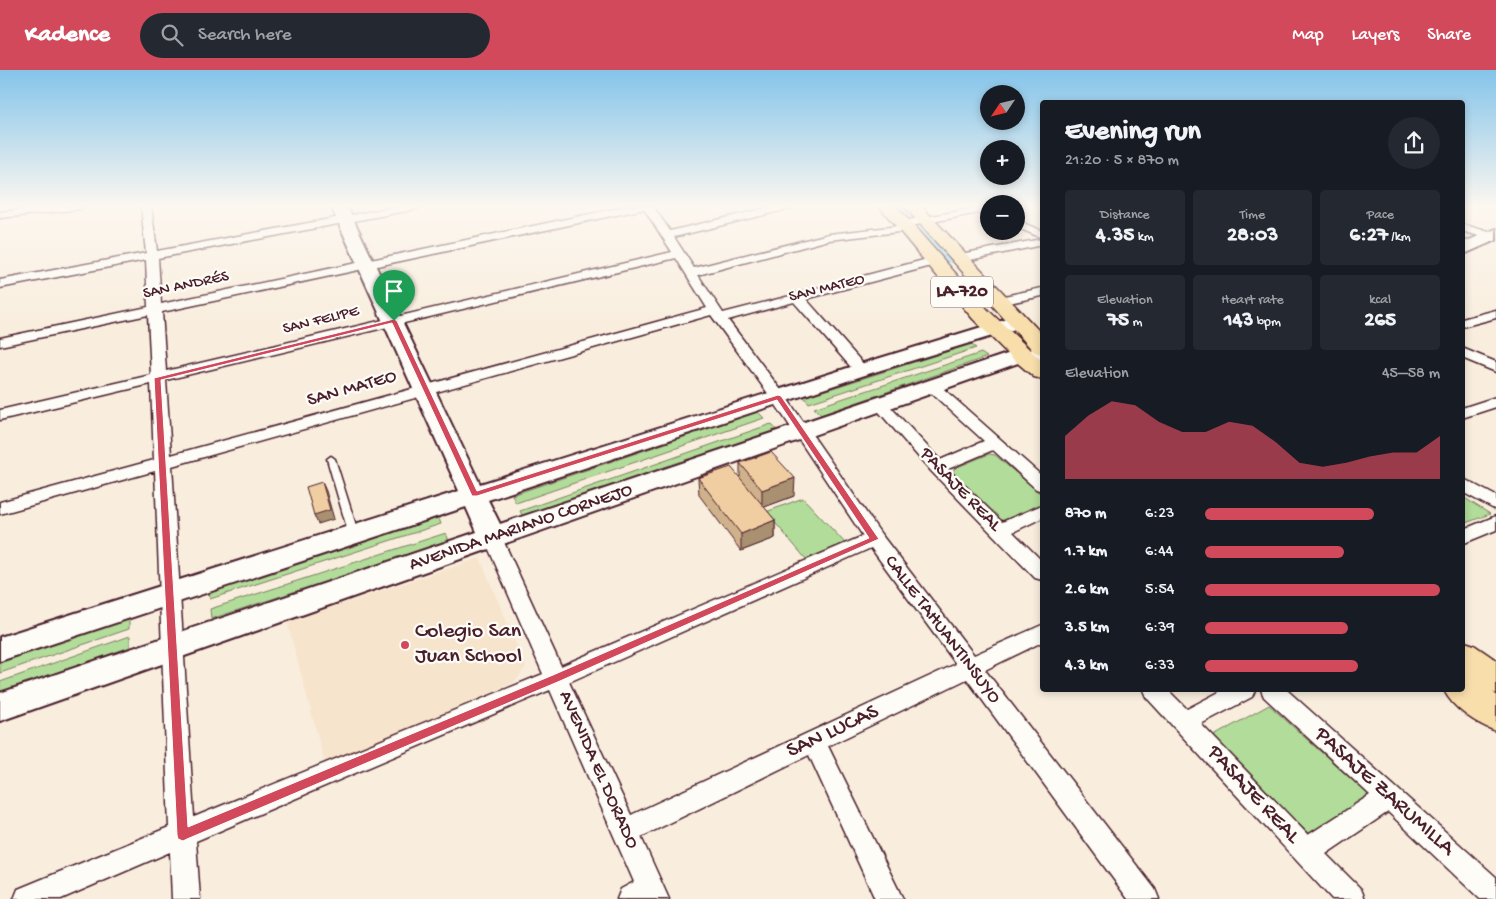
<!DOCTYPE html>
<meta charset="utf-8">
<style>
body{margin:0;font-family:"Gochi Hand",sans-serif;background:#242831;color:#f1f3f6;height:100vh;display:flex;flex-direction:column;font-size:19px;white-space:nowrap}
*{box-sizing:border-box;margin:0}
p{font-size:16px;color:#9ea1a6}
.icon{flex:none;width:28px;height:28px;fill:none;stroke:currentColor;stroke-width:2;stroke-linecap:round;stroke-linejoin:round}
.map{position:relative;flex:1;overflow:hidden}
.sheet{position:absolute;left:1040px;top:30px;width:425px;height:592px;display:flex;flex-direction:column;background:#171b24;border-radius:5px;box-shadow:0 2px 8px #0003}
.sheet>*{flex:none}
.needle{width:32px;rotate:235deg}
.controls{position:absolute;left:980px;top:15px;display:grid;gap:10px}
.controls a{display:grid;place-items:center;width:45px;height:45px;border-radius:50%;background:#171b24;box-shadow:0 2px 8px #0003;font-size:25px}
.pin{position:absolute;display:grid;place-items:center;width:42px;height:42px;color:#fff;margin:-51px -21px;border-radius:50% 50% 50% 0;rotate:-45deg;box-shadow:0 0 5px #0007}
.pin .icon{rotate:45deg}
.round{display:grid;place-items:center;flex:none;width:52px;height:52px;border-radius:26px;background:#242831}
.head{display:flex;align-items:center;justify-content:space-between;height:85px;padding:0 25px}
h1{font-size:28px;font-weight:700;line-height:38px}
.metrics{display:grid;grid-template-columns:repeat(3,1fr);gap:8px;height:85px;padding:5px 25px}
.metrics div{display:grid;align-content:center;border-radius:5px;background:#242831;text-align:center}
.metrics b{font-size:21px;font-weight:700}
.metrics small{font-size:14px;font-weight:400}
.metrics p{font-size:14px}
.chart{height:140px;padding:10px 25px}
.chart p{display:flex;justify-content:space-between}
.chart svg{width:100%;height:90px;margin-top:5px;fill:#d1495b;opacity:.7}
ul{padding:0 25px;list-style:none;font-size:16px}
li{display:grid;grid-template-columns:80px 60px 1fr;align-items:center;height:38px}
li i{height:12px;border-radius:6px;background:#d1495b}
header{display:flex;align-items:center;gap:30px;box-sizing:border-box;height:70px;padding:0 25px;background:#d1495b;color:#fff}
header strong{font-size:24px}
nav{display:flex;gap:28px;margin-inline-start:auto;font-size:18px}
.search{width:350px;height:45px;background:#242831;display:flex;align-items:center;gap:12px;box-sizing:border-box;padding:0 18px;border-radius:28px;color:#9ea1a6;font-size:19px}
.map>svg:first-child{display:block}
</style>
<header>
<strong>Kadence</strong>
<div class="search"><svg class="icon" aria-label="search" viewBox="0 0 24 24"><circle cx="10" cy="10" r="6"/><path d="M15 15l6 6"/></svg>Search here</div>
<nav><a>Map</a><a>Layers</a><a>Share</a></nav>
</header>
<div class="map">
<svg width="1496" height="829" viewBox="0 0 1496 829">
<rect width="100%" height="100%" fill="#f9eede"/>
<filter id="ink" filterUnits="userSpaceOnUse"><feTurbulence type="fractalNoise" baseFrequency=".02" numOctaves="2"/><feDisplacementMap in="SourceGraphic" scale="10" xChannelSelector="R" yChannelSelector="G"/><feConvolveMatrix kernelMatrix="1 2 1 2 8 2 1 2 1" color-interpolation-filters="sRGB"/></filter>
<g filter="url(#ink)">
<path fill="#f7e4cc" d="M480,488L526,597L514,613L325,694L287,552Z"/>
<path fill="#b1dc99" stroke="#7e7e62" d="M971,274L976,278L809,333L804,327Z
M981,283L987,287L821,345L814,338Z
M758,342L764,348L516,433L512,425Z
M771,354L777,360L524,449L520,441Z
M989,384L995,385L1042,425V438L1007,453H1002L952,403L955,398Z
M1462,427H1463L1490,444L1463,454Z
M803,428L845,473L806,489L766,442Z
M438,446L441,454L210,529L209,520Z
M446,463L449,471L211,549L210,539Z
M129,548V559L0,603V591Z
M130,566V577L0,623V612Z
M1269,635L1372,728L1311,766L1212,667Z"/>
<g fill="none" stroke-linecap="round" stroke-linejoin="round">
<path fill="#8fdcee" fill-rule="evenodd" d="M897,136H910L957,187L959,190L957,193H947Z"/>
<defs>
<path id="lane" d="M331,386L335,389L359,465L357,467H351L349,465L327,389Z"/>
<path id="street" d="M52,136H86L81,139L0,148V142Z
M141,136H151L157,181L400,136H422L417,139L158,188L161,234L628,136H653L670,161L775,136H793L792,138L674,167L694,198L829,164L899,156V152L903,151L989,136V141L911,156L913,158L911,160L907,161L829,170L698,205L723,243L790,226L791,223H799L935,187L939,188L941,191L939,194L806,229L866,297L868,300L866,303H856L794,232L728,250L784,324L881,464L974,585L1042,555V572L985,600L1155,819L1159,829H1128L967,609L828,676L903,829H875L809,685L641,767L669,829H617L621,819L634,812L550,620L196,771L200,829H172L170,782L61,829H14L18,819L169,757L155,401L0,444V432L154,390L151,314L0,350V340L151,305L148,245L0,276V268L148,237L146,190L0,218V210L146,183ZM644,139L672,182L166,301L162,242ZM676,188L707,238L171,385L166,310ZM711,245L772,329L863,466L561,596L502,468L500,463L493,461L486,463L484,468L543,604L194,747L172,396ZM871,478L956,594L631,745L569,612Z
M1016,150L1042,161V168L1016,157Z
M1462,154L1496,164V171L1462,161Z
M1042,169V175L960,192L954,188L960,184Z
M1042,218V226L1000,235L993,231L995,228Z
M1496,240V248L1462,257V249Z
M1462,278L1496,292V302L1462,288Z
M932,311L937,313L1042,406V421L1036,419L993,380L948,399L1002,452L1042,435V448L1013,462L1042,491V510L1035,508L931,401L872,334L875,331H885L940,390L984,371L927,319L924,316L927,313Z
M1496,327V337L1462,348V338Z
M1462,408L1496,426V440L1462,422Z
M1496,446V460L1462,474V460Z
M1143,620H1168L1187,639L1223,620H1255L1252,627L1201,654L1308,765L1370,725L1264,627L1261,620H1287L1496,807V829H1480L1388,742L1326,784L1361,819L1365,829H1332L1146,627Z"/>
<path id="secondary" d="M331,136H347L480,414L854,296L1011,248L1018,246L1025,248L1028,252L1025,256L868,304L488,430L500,454L1004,285L1022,280L1042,279V291L1018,293L0,651V623L477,462L466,437L0,591V567L459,421Z
M1496,159V170L1462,185V173Z"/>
<path id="primary" d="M879,136H896L988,240L1042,291V309L1034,307L1013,289L973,249Z
M904,136H921L1042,264V284L1034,282Z
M1462,571L1474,575L1496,590V624L1493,622L1496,625V661C1477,654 1453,639 1444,620H1462V605L1466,606L1462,604Z"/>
</defs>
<use href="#lane" stroke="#4a1f2b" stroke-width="3"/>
<use href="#street" stroke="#4a1f2b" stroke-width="3"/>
<use href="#secondary" stroke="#4a1f2b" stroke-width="4"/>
<use href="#primary" stroke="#4a1f2b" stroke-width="3"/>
<use href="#lane" fill="#fdfcf7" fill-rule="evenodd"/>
<use href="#street" fill="#fdfcf7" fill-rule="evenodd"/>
<use href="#secondary" fill="#fdfcf7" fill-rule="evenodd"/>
<use href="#primary" fill="#f8deab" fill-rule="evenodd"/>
</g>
<path fill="#cfb18b" stroke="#4a1f2b" d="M740,393L794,426L764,437L775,450V468L741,481L699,425L698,408L740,407Z"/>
<path fill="#a99071" stroke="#4a1f2b" d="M795,408L794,426L762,438V420Z
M322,412L326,421L334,449L318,454L314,445Z
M775,450V468L741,481V464Z"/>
<path fill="#f1cea2" stroke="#4a1f2b" d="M771,382L795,408L762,420L740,393Z
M731,397L775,450L741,464L698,408Z
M322,412L330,440L314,445L306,417Z"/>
</g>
<linearGradient id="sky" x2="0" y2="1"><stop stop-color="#84c4ea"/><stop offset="0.54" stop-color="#fcf7f0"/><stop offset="1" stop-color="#fcf7f0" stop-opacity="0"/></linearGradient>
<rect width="1496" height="252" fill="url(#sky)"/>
<path fill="#d1495b" stroke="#fff" fill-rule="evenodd" d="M394,249L397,251L477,421L778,325L781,326L879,469L560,611L187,769L183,771L178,769L177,765L154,308ZM392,253L472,426H477L777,330L869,468L553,605L188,757L161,310Z"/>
<circle fill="#d1495b" stroke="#fdfcf7" stroke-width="2" cx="405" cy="575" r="5"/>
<g text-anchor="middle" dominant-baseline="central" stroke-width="4.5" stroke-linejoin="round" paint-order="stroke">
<g font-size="16" fill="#4a1f2b" stroke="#fdfcf7">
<text transform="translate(186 216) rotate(-12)">SAN ANDRÉS</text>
<text transform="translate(827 219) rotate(-14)">SAN MATEO</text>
<text transform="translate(321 251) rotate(-14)">SAN FELIPE</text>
</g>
<rect fill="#fdfcf7" stroke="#806168" stroke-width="1" x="931" y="206.5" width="62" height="31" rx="4"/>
<g font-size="18" font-weight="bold" fill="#4a1f2b">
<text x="962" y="222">LA-720</text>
</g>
<g font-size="19" fill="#4a1f2b" stroke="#fdfcf7">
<text transform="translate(352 319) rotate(-16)">SAN MATEO</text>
<text transform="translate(960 420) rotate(46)">PASAJE REAL</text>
<text transform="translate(521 458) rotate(-19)">AVENIDA MARIANO CORNEJO</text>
<text transform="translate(942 560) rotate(53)">CALLE TAHUANTINSUYO</text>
<text transform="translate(598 700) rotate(66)">AVENIDA EL DORADO</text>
</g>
<g font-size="22" fill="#4a1f2b" stroke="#fdfcf7" text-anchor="start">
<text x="415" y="562">Colegio San<tspan x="415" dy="25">Juan School</tspan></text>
</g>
<g font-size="22" fill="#4a1f2b" stroke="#fdfcf7">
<text transform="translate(833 662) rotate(-25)">SAN LUCAS</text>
<text transform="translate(1384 722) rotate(42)">PASAJE ZARUMILLA</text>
<text transform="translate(1253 725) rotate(47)">PASAJE REAL</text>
</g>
</g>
</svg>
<div class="controls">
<a><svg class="needle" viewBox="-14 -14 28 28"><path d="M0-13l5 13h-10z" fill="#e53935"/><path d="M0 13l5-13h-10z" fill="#9ea1a6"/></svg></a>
<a>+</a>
<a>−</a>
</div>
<div class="pin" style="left:394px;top:251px;background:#1e9e55"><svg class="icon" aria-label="arrive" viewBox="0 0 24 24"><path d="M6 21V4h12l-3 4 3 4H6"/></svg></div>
<section class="sheet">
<div class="head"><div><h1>Evening run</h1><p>21:20 · 5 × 870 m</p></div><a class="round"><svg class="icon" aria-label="share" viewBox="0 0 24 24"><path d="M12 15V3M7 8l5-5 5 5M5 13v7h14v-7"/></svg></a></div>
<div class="metrics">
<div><p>Distance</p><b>4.35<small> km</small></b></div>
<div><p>Time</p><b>28:03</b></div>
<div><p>Pace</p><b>6:27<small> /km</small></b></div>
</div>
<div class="metrics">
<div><p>Elevation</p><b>75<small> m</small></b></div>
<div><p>Heart rate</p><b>143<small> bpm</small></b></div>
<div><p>kcal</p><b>265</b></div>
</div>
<div class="chart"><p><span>Elevation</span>45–58 m</p>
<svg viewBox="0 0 160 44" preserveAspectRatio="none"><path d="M0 44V23L10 13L20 6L30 8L40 16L50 21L60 21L70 16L80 18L90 26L100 36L110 38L120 36L130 33L140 31L150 31L160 23V44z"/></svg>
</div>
<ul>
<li><b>870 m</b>6:23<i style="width:72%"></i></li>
<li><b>1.7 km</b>6:44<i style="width:59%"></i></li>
<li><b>2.6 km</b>5:54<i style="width:100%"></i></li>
<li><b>3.5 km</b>6:39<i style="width:61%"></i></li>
<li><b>4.3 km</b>6:33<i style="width:65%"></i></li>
</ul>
</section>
</div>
